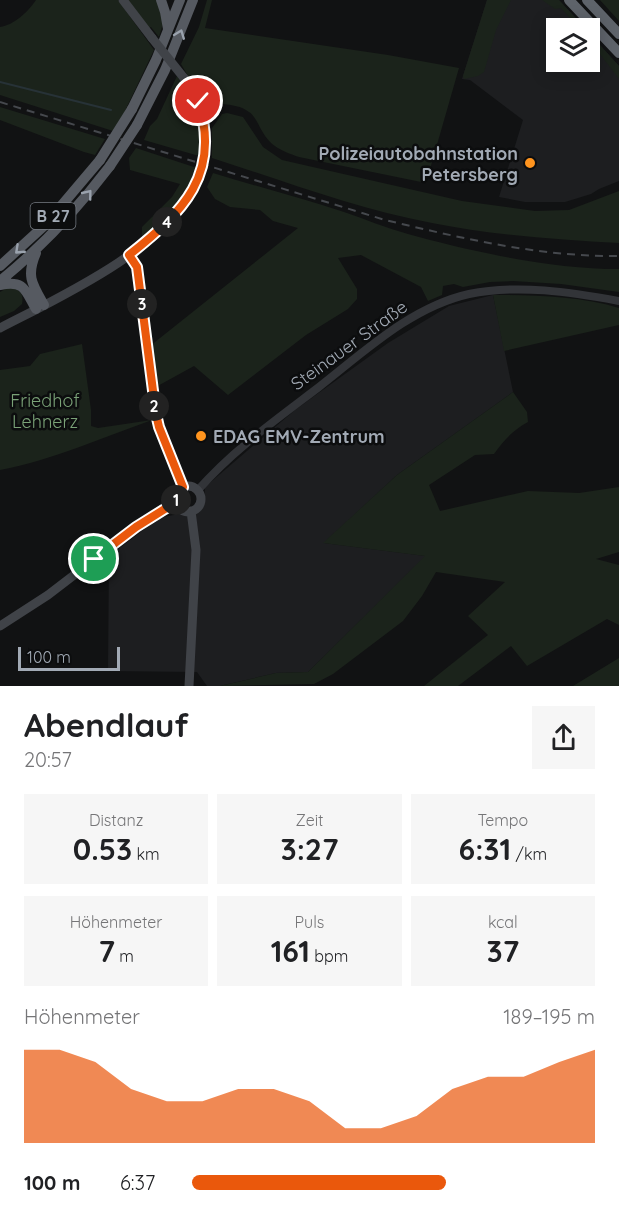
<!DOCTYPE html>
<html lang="de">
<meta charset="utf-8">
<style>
body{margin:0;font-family:Quicksand,sans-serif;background:#f6f6f6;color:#202124;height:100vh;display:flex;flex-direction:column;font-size:22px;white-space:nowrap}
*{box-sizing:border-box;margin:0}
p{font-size:20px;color:#757577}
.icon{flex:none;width:33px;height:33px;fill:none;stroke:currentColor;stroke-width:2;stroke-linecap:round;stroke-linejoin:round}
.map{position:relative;height:686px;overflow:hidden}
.sheet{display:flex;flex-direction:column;background:#fff;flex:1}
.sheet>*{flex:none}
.controls{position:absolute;left:546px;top:18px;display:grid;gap:12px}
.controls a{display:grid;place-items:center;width:54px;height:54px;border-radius:0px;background:#fff;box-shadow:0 3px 15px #0003;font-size:30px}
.scale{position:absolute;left:18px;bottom:15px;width:102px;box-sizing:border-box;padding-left:6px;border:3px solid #a2aab5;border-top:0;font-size:16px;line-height:21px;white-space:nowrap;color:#a2aab5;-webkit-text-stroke:4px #0c0d0e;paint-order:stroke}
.pin{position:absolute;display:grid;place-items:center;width:51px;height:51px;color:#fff;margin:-26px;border:3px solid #fff;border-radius:50%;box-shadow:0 2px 6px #0007}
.km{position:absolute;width:30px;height:30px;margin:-15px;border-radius:50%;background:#222;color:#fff;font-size:16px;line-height:30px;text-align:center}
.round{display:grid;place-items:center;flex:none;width:63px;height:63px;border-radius:0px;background:#f6f6f6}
.head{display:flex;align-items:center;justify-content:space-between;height:102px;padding:0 24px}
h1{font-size:33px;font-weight:800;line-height:45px}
.figures{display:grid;grid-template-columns:repeat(3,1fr);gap:9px;height:102px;padding:6px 24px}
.figures div{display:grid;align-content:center;border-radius:0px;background:#f6f6f6;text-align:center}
.figures b{font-size:30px;font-weight:800}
.figures small{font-size:16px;font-weight:400}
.figures p{font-size:16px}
.chart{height:168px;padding:12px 24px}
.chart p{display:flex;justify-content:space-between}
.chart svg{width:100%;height:108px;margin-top:6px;fill:#ea580c;opacity:.7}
ul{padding:0 24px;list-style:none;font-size:20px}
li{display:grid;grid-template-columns:96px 72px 1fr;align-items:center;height:45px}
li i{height:15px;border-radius:8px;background:#ea580c}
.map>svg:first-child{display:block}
</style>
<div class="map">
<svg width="619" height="686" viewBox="0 0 619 686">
<rect width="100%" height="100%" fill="#111213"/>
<path fill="#1d1e20" d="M487,0H559L585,28H556V62H590V34L619,66V181L599,189L591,194L565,202H525L499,197L523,120L470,80L462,79Z
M493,295L513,392L397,475L324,543L426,556L308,672L276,673L220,686H207L197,672L108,671L109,556L159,518L198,510L204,504L205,487L295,410L388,343L449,306Z"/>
<path fill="#1b231b" d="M36,0H118L154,50L124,113L113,131L0,95V27C14,25 28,12 36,0Z
M128,0H159L164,20L159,37L151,27L149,28Z
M207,0H212L205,28L388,55L459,68L426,183L299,157C282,151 271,147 262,131C258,124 255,116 249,112C241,106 232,105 223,104C201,102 191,81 181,64L199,27Z
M487,0H511L496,30L484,72L478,76L464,79L463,76Z
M542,0H559L585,28H579L561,8L555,9Z
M600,0H619V21Z
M590,34L619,66V79L590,41Z
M177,76C196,103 203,123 199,156L144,140L150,126L157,119Z
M0,107L105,139L95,155L84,152L0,120Z
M227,113L243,117L263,147L282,160L462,201L535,211L569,210L619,191V243C558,240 492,235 432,223C357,209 284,181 212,158V128L222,114Z
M136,148L197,168C183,199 167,215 142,238V227L172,197L180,184L130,170L129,158Z
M213,173C256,186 300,198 344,212C365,219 386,228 408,234C473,252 552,269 619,269V292L561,284L513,281L490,282L463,287L454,284L443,286L442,295L428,301L421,287L361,255L338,258L357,289V299L348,309L306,335L228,395L194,366L154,388L150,346L298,228L273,221L260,210L230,207L215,199L207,187Z
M9,287C20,290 24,293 22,304L14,311L0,317V292Z
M493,295C535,295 579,296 619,308V325L504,351Z
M82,344L91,410V426L98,428L152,420C101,438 53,460 0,470V370L30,366L40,354Z
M513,392L527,412L528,422C513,430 504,440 494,454L475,455L429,485L440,511L528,491L579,493L619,487V552L596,559L619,565V625L607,619L527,666L511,646L458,686H424L488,635L468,616L505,582L436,572L422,596L403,621L333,674L314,684L220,686L276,673L308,672L425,556L323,543L397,475Z
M619,658V686H573Z"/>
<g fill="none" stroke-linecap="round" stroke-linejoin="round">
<path stroke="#273237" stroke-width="2" d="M0,82L111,110"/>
<path stroke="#323438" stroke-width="8" d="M129,254L137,267L156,414L159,427L183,487
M198,490C233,450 277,419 319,387C364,352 411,307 469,294C518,284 571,292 619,301"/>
<path stroke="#404348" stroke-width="9" d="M123,0L152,38
M184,78L198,101L204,126
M0,328C62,296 162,250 195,187
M175 499a13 13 0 1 1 26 0a13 13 0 1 1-26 0Z
M0,626L48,595L138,526L176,502
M189,686L196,550L191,511"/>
<path stroke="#565a61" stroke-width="10" d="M161,0L165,12L168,29
M132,109L156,60L180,0
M137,125L165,70L193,0
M36,253C26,276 32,284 44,305
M0,266L45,225L100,160
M0,281C42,247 78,208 110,166
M0,285C25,280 25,290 36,309"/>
<path stroke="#5e636a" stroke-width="10" d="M569,0L619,53
M587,0L619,34"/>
<path stroke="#45484d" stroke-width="2" stroke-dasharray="8 6" stroke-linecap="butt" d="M0,102L385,220C461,238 540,257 619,256"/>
<path stroke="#404348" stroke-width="9" d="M152,38L184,78
M195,187C205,166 207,148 204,126"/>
<path stroke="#565a61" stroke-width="10" d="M100,160L132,109
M110,166L137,125"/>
</g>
<defs><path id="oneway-chevron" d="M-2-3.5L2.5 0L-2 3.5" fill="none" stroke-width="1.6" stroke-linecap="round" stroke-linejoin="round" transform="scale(1.5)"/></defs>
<g stroke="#9aa2ad">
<use href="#oneway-chevron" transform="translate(180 34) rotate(-69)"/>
<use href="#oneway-chevron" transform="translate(88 194) rotate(-51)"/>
<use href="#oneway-chevron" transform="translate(19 250) rotate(137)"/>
</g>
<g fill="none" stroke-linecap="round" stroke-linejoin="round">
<defs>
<path id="route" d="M94,559L136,527L176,502V495L183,487L159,427L156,414L137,267L129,255C183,212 222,174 198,101"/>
</defs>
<use href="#route" stroke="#fff" stroke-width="12"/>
<use href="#route" stroke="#ea580c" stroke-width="8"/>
</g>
<g fill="#ff941e" stroke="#0c0d0e" stroke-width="2">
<circle cx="530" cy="163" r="6"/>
<circle cx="201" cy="436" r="6"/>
</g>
<g text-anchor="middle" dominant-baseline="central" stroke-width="5" stroke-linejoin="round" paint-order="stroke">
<rect fill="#0c0d0e" stroke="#757b83" stroke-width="1.5" x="30.5" y="203" width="45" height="26" rx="4.5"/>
<g font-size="16" font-weight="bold" fill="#a2aab5">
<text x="53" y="216">B 27</text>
</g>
<g font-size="18" font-weight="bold" fill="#a2aab5" stroke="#0c0d0e" text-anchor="end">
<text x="518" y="153">Polizeiautobahnstation<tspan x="518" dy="21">Petersberg</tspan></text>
<text x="213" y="436" text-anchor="start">EDAG EMV-Zentrum</text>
</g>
<g font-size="18" fill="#a2aab5" stroke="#0c0d0e">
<text transform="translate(349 345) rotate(-36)">Steinauer Straße</text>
</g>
<g font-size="18" fill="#7aa277" stroke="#0c0d0e">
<text x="45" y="400">Friedhof<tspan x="45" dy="21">Lehnerz</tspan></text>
</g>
</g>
</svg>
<div class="controls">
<a><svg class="icon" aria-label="layers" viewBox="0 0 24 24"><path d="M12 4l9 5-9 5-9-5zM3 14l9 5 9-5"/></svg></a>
</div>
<div class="scale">100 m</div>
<div class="pin" style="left:94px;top:559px;background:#1e9e55"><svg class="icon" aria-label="arrive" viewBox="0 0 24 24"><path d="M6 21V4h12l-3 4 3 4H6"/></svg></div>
<div class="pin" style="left:198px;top:101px;background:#d93025"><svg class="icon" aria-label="check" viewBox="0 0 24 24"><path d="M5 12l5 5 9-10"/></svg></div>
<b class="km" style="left:176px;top:500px">1</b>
<b class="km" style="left:154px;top:406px">2</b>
<b class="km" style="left:142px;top:304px">3</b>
<b class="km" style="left:167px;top:222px">4</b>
</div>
<section class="sheet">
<div class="head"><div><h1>Abendlauf</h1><p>20:57</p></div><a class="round"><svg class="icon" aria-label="share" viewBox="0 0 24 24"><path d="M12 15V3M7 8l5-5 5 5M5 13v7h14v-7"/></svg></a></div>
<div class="figures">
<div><p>Distanz</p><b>0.53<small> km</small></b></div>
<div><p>Zeit</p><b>3:27</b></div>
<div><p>Tempo</p><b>6:31<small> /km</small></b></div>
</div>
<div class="figures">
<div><p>Höhenmeter</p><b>7<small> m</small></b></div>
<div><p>Puls</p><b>161<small> bpm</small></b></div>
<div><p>kcal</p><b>37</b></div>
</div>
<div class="chart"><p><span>Höhenmeter</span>189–195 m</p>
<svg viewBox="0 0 160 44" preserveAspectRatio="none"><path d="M0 44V6L10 6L20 11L30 22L40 27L50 27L60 22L70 22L80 27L90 38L100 38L110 33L120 22L130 17L140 17L150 11L160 6V44z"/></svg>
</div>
<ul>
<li><b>100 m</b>6:37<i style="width:63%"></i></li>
</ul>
</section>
